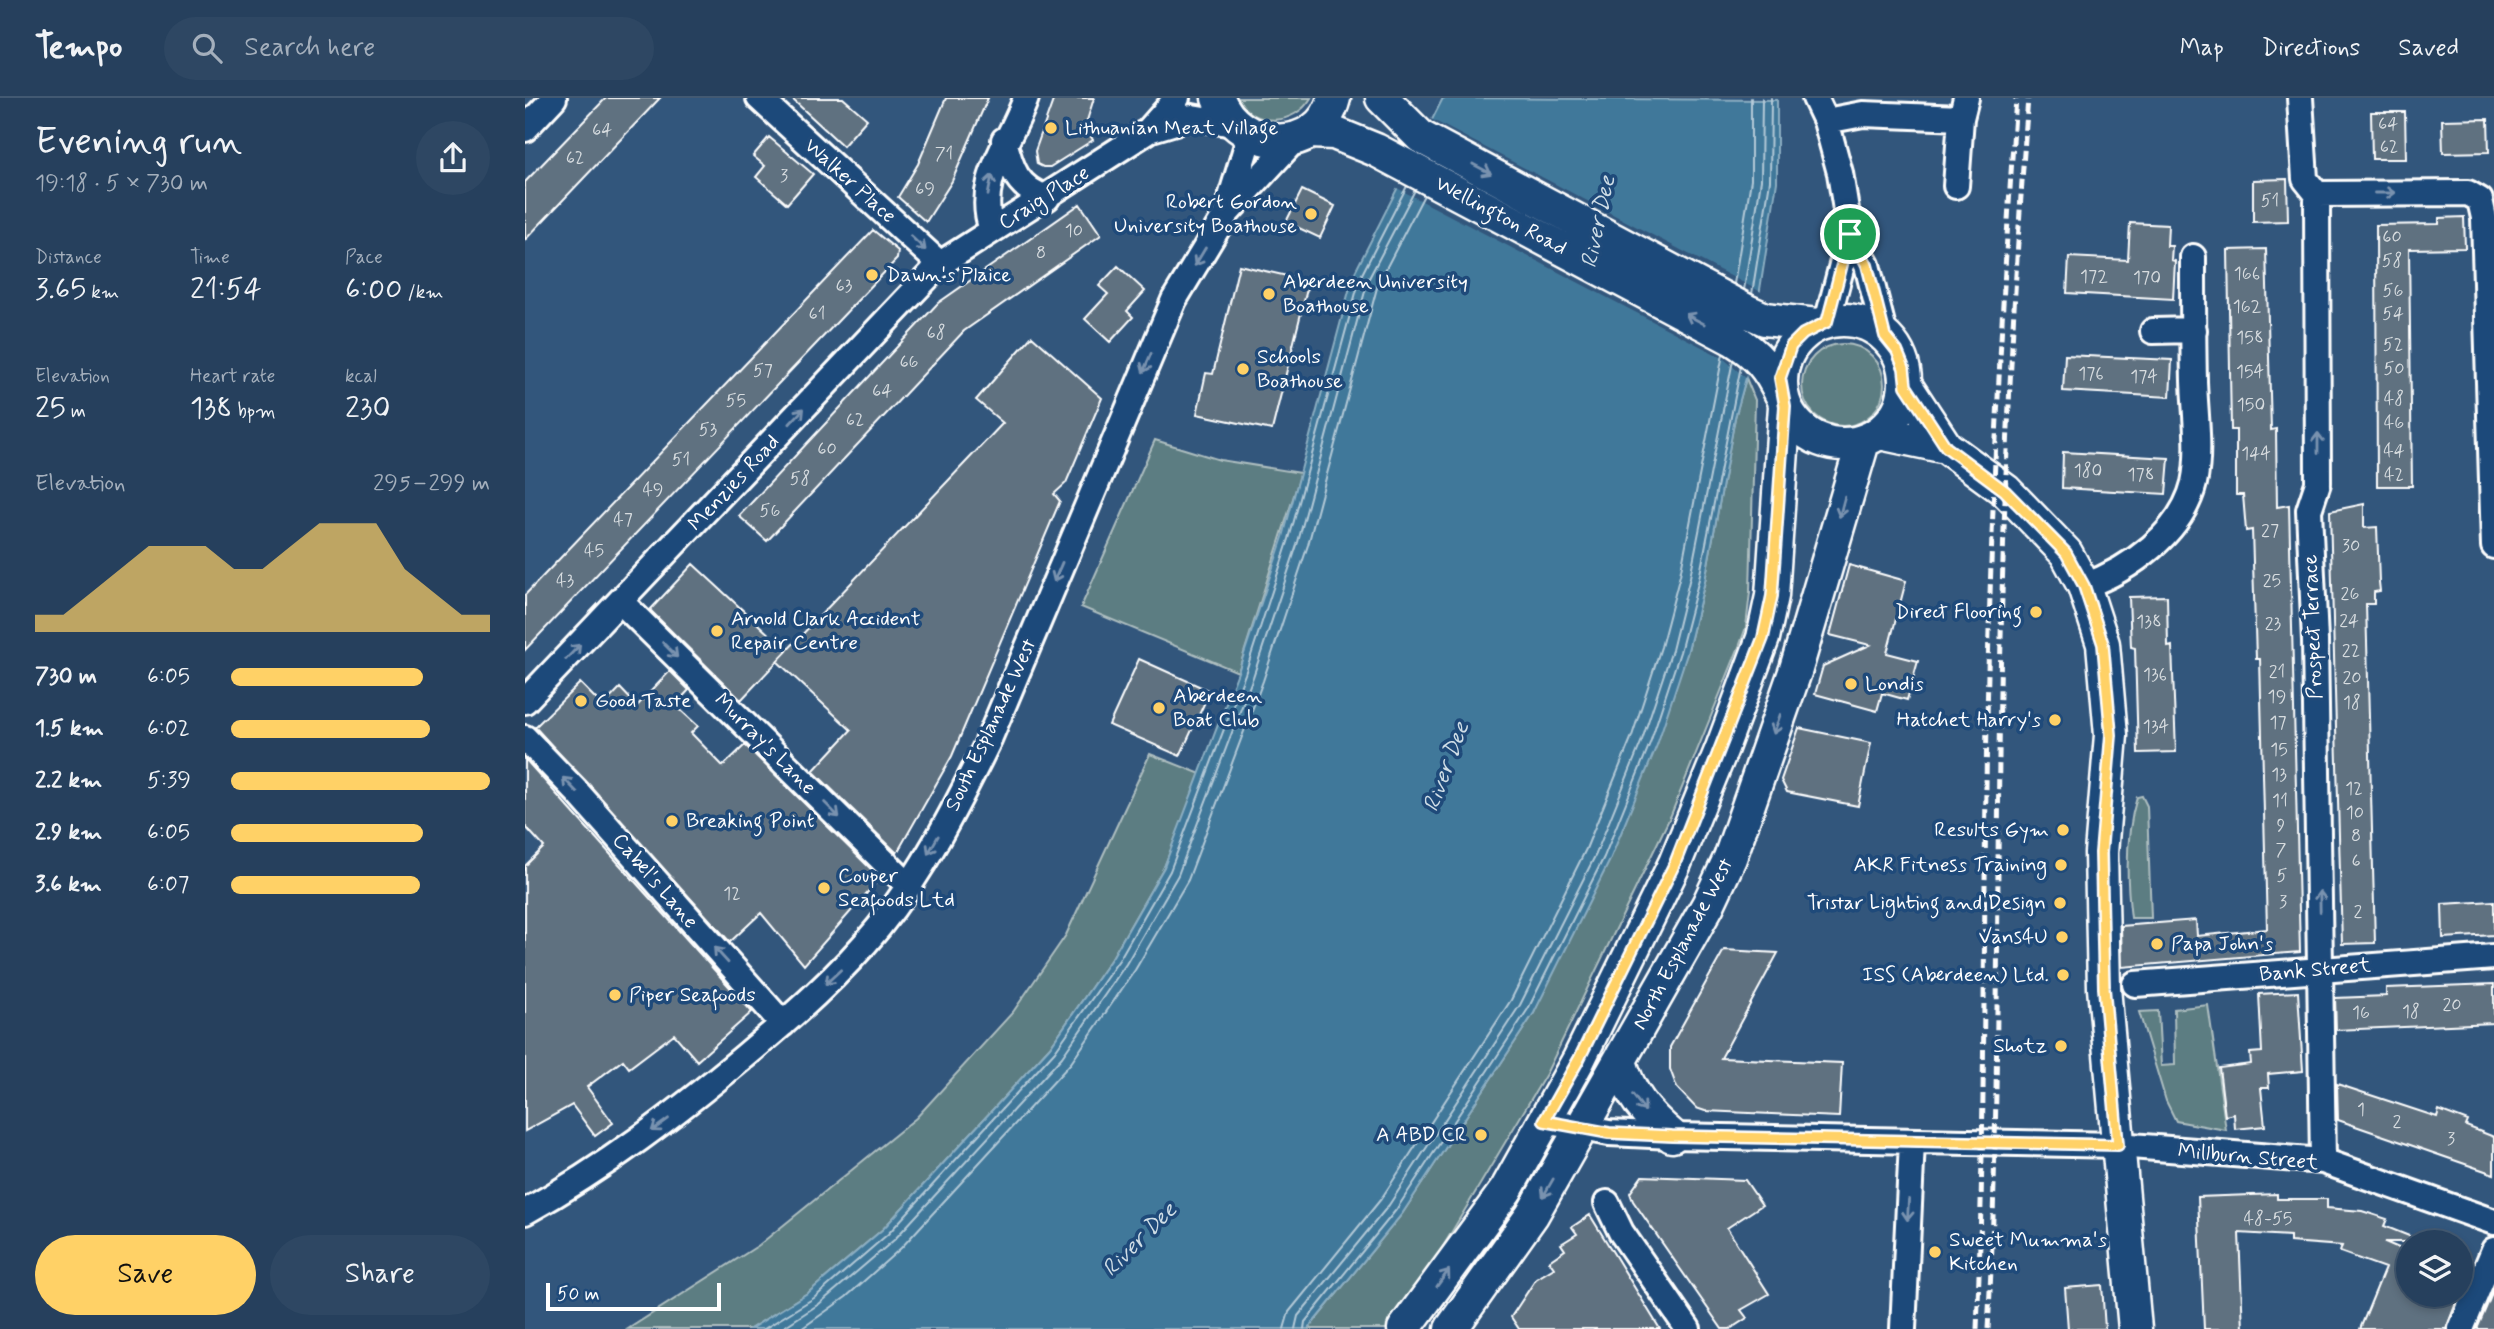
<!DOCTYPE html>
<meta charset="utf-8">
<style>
body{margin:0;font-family:Mynerve,sans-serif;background:#2e4763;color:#f1f3f6;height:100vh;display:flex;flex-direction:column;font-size:26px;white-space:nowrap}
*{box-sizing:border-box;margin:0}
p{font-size:23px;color:#a4afbc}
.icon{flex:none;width:38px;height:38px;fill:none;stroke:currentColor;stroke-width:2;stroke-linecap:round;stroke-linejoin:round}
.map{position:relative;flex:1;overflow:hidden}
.sheet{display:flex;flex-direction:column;background:#26405d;width:525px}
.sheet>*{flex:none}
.fabs{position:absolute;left:1871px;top:1132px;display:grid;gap:14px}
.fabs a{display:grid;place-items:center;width:77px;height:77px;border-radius:50%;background:#26405d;box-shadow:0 4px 10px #0003,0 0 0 2px #425972;font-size:35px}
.scale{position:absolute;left:21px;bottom:18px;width:175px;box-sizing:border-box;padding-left:7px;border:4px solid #fff;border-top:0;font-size:19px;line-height:24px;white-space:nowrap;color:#fff;-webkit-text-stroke:5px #1f4a7a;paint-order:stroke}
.pin{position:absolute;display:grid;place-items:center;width:60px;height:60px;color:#fff;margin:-30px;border:4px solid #fff;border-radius:50%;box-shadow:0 2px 7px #0007}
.round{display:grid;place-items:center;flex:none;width:74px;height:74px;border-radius:37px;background:#2e4763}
.head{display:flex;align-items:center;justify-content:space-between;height:119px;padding:0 35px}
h1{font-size:38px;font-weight:600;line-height:52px}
.stats{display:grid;grid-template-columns:repeat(3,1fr);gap:10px;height:119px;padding:7px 35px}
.stats div{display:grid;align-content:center}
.stats b{font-size:30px;font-weight:600}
.stats small{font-size:19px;font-weight:400}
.stats p{font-size:19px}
.chart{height:196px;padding:14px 35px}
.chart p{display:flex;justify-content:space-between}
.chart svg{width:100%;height:126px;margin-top:7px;fill:#ffd166;opacity:.7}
.action{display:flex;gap:14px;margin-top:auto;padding:14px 35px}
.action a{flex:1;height:80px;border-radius:42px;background:#ffd166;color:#111;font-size:28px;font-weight:600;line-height:80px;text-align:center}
.action a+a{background:#2e4763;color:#f1f3f6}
ul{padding:0 35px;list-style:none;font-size:23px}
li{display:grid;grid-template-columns:112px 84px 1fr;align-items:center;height:52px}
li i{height:18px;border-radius:9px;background:#ffd166}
header{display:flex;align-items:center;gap:42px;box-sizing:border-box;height:98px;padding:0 35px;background:#26405d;border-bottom:2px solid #425972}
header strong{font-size:33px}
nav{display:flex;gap:38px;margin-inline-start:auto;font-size:24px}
.search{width:490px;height:63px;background:#2e4763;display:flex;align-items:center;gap:18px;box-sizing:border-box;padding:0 24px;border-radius:38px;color:#a4afbc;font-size:26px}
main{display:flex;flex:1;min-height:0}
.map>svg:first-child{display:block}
</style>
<header>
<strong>Tempo</strong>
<div class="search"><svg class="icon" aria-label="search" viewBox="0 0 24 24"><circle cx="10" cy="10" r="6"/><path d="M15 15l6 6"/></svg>Search here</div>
<nav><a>Map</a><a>Directions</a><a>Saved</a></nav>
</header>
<main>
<section class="sheet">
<div class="head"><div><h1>Evening run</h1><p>19:18 · 5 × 730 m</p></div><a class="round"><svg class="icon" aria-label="share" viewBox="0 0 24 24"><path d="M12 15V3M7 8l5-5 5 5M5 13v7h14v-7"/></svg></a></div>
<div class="stats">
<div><p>Distance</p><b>3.65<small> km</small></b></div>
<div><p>Time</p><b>21:54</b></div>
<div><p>Pace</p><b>6:00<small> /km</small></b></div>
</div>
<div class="stats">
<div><p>Elevation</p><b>25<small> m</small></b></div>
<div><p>Heart rate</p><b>138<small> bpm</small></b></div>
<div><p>kcal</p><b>230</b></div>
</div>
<div class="chart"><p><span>Elevation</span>295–299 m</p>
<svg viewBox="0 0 160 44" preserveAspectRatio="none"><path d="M0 44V38L10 38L20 30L30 22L40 14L50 14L60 14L70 22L80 22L90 14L100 6L110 6L120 6L130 22L140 30L150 38L160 38V44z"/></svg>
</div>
<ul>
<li><b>730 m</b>6:05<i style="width:74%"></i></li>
<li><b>1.5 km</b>6:02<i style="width:77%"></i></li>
<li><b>2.2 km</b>5:39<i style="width:100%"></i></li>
<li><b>2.9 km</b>6:05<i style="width:74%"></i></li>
<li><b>3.6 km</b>6:07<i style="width:73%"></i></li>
</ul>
<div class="action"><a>Save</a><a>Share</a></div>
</section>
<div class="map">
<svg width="1969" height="1231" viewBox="0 0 1969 1231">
<rect width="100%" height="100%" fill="#32567c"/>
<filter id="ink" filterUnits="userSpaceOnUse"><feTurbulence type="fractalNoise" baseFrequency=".0143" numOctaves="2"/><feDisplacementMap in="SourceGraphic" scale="14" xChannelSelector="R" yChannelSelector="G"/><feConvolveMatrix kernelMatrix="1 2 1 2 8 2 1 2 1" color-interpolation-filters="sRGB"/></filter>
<g filter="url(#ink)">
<path fill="#5c7d82" stroke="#aebec0" stroke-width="2" d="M713,0H786C770,27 729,31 713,0Z
M1277 287a41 41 0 1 1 82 0a41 41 0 1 1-82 0Z
M1221,280L1230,302L1225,494L1221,529L1214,549L1146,717L1021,976L886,1202L862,1231H783L877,1116L1009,915L1162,556L1180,483L1210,319Z
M630,342L695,362L776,375L713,574L556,509Z
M625,656L676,676L639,769L588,858L525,949L358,1131L284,1194L225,1231H103L234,1147L391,1020L488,914L541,837Z
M1617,698L1622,708L1626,820H1606C1601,780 1600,738 1612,699Z
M1683,907L1701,1032L1651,1023L1641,1003L1614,914L1633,913L1636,968L1650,967L1649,911Z"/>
<path fill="#40789a" stroke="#8caec2" stroke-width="2" d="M918,0L1252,2V84L1221,280L1210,320L1180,483L1162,556L1132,647L1085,762L1009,915L877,1116L783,1231H225L284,1194L358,1131L525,949L588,858L639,769L713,574L758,439L828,178Z"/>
<path fill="#32567c" d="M906,21L1238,195L1228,258L1221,280L1198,260L870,89Z"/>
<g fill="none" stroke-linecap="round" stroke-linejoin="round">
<path stroke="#b3c9d7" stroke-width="2" d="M1209,186L1226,82V0
M1219,192L1236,82L1237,0
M1227,196L1245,83L1246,0
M239,1231L289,1200L363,1136L530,953L594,862L645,773L720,576L764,441L835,180L882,88
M256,1231L294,1206L369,1142L537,959L601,866L653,777L728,579L773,444L843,182L890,92
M276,1231L321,1199L376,1150L546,965L610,872L663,782L738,583L783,447L853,186L899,97
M759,1231L764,1214L856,1101L986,902L1061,751L1107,638L1136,549L1155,477L1198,256
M770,1231L773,1218L864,1107L995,907L1071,756L1117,642L1147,552L1165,479L1208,262
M779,1231L780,1224L871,1112L1003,911L1079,759L1125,645L1155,554L1174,481L1216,268"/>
</g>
<path fill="#5f7180" stroke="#fff" stroke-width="2" d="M81,0H135L0,142V84Z
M266,0H318L342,21L318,48Z
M421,0H463L427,83L401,124L373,99L393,66Z
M529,0H569L560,29L568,42L525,69H518L512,66L510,53Z
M1846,14H1880L1881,61H1847Z
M1963,21L1964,54L1918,55L1917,22Z
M244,39L288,76L262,106L231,79L240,68L228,58Z
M1762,81L1763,123L1728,124V82Z
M777,92L810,108L795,140L761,124Z
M555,106L576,137L439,233L242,443L214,418L413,205Z
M1939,119L1940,150L1884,151L1887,388H1852L1851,127L1914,126V120Z
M1605,125L1643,127L1642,148H1647L1646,162L1650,163L1648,201L1542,195L1544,159L1603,162Z
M348,132L373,153L372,161L0,552V497Z
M1741,151L1746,332L1751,331L1752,409L1764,407L1775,854L1597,869L1596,828L1671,822L1672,838L1742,831L1735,561H1731L1727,432L1721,433L1718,397H1711V332H1706L1703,152Z
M714,167L784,183L747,332L672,316L681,275L688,276Z
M593,168L620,193L602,213L608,219L585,244L560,221L583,196L574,188Z
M507,238L577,300L541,385L529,396L535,403L427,658L372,755L288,673L326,632L252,563L478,325L451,302Z
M1540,257L1647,262L1645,299L1538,293Z
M1538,354L1644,360L1641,396L1537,390Z
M1839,406V430L1852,429L1854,484L1855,493L1849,494V506H1841L1850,845L1817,846L1805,413Z
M168,466L262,553L216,602L125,512Z
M1324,467L1381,483L1362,555L1393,563L1382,602L1357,595L1352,613L1290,596L1298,568L1345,547L1305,537Z
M1642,498L1643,549L1647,548L1651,654L1613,655L1610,550L1606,549L1604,499Z
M614,561L685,593L655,658L584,627Z
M145,573L164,592L150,607L173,628L166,635L198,668L220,647L355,780L279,867L236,815L205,844L10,629L55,585L78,608L95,590L112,608Z
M1274,630L1346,645L1333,708L1262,694L1256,682Z
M0,661L227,914L172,963L149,936L104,970L98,962L62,989L88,1025L70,1038L47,1007L0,1033V768L19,749L0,728Z
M1969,803V837L1918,840L1917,806Z
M1199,852L1253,855L1196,960L1317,965L1314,1019L1180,1013L1171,1010L1152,990L1145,971V949Z
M1969,886V925L1811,932L1810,900L1861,898V890Z
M1773,894L1778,973L1743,976L1744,990H1736L1740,1028L1710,1031L1709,1016L1700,1018L1694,970L1726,966L1725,955L1737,954L1734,896Z
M1812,986L1912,1019L1914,1012L1943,1023L1941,1028L1969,1039V1076L1813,1022Z
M1117,1078L1220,1082L1237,1107L1202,1130L1244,1196L1216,1212L1222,1220L1205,1231H1197L1108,1103L1105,1095Z
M1752,1096V1101H1802V1110L1837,1113L1862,1121L1859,1128L1899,1144H1860L1883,1154V1197H1934L1921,1231H1835L1860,1170L1815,1154L1817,1148L1765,1144V1138L1714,1135L1718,1231H1679L1673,1099Z
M1065,1117L1135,1231H994L986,1219L1011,1181L1029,1170L1024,1163L1040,1152L1036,1146L1052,1136L1047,1129Z
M1577,1187L1580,1231H1543L1540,1190Z
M1969,1191V1231H1952Z"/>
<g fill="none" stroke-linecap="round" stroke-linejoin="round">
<defs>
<path id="minor" d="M234,0L415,166
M1290,0L1301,23L1315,75L1325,136L1342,167L1360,238
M1775,0L1780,81L1792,96L1793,385L1784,412L1790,543L1798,1063
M1301,23L1338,16L1436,20
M0,31L29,0
M627,31L667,19L708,26
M479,42C486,71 492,90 522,100
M1431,88L1436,20L1441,0
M1792,96L1943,95L1955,102L1959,120L1969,448
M703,109L725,37
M467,132C449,83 486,44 501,0
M1302,224L1325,136
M1628,233L1669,232
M1559,488C1604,472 1657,435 1669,385C1676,353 1670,316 1669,283C1668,242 1668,201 1668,159
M96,504L384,788
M0,603L415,166L623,33L652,0
M0,640L53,695L258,926
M1610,886L1969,859
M1019,1023L1084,1035L1147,1038L1593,1047L1798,1063L1969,1124
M1082,1105L1096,1134L1163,1231
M0,1114C81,1069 149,1017 220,958C268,918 315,877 354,829C398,774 431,709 462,646L649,202L701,116L771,40
M1378,1231L1387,1044
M1936,1231L1969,1152"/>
<path id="major" d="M693,0C713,54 794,59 809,0
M857,0L896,39L1224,214L1240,221L1292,227
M785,34L809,35L851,52L1208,241C1232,256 1244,270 1256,296
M1256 284a62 62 0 1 1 124 0a62 62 0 1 1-124 0Z
M1381,288L1421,349L1481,393L1541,455L1559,488L1578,546L1586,637L1576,755L1579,890L1610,1231
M1355,335L1421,349
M1095,963C1104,996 1121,1016 1147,1038
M879,1231L981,1092L1054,961L1150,765L1197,650L1238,540L1247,498L1260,308
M926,1231L1007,1117L1183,807L1205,760L1271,571L1338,344"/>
</defs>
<use href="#minor" stroke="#fff" stroke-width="30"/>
<use href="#major" stroke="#fff" stroke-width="37"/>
<use href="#minor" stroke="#1f4a7a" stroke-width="24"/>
<use href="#major" stroke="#1f4a7a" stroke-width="32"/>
<path stroke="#fff" stroke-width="5" stroke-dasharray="10 5" stroke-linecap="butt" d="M1452,1231C1461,1012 1458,794 1463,575C1467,383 1478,191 1491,0
M1463,1231C1475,1019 1471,806 1475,594C1478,395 1488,198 1503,0"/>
</g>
<defs><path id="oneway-shaft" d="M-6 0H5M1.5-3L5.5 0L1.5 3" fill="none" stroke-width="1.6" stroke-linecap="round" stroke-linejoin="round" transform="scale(1.75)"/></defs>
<g stroke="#7992af">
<use href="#oneway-shaft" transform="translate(957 71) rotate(28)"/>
<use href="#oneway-shaft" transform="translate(465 87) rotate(-79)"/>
<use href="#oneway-shaft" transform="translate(1860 95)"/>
<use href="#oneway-shaft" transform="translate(393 145) rotate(43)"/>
<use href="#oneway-shaft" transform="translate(675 159) rotate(121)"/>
<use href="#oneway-shaft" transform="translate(1170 221) rotate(-152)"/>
<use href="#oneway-shaft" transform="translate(622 265) rotate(113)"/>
<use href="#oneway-shaft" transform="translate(272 318) rotate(-47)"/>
<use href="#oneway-shaft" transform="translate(1793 345) rotate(-90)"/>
<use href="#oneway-shaft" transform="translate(1317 409) rotate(105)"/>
<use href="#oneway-shaft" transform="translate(533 474) rotate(113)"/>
<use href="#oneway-shaft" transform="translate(145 552) rotate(45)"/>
<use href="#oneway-shaft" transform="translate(48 554) rotate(-46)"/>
<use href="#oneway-shaft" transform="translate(1252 626) rotate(109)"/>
<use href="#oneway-shaft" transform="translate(45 687) rotate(-134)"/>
<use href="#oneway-shaft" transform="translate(307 712) rotate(45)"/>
<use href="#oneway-shaft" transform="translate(408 747) rotate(120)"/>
<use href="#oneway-shaft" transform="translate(1795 803) rotate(-91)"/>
<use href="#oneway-shaft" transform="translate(196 857) rotate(-132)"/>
<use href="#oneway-shaft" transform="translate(308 879) rotate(137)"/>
<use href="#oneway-shaft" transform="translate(1114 1005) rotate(52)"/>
<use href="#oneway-shaft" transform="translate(135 1027) rotate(144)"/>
<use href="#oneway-shaft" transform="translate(1023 1090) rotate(120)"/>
<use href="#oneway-shaft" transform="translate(1383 1112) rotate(93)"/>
<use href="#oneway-shaft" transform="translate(918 1180) rotate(-54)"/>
</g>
</g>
<g fill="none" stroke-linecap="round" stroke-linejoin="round" filter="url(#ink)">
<defs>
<path id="route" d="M1325,136L1342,167L1360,238L1372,253L1379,270L1381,288L1421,349L1480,393L1541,455L1559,488L1578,546L1586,637L1576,755L1579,890L1593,1047L1147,1038L1084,1035L1019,1023L1054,961L1150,765L1238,540L1247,498L1260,308L1255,280L1266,248L1278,236L1302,224Z"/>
</defs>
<use href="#route" stroke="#fff" stroke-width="14"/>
<use href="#route" stroke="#ffd166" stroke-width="9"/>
</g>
<g fill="#ffd166" stroke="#1f4a7a" stroke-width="2.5">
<circle cx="526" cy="30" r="7"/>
<circle cx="786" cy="116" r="7"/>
<circle cx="347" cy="177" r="7"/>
<circle cx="744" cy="196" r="7"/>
<circle cx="718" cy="271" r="7"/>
<circle cx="1511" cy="514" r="7"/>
<circle cx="192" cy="533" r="7"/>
<circle cx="1326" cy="586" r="7"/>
<circle cx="56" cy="603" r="7"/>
<circle cx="634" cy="610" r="7"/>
<circle cx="1530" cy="622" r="7"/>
<circle cx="147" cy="723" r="7"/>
<circle cx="1538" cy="732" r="7"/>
<circle cx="1536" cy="767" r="7"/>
<circle cx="299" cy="790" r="7"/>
<circle cx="1535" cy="805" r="7"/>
<circle cx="1537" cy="839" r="7"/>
<circle cx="1632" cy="846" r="7"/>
<circle cx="1538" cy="877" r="7"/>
<circle cx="90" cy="897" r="7"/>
<circle cx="1536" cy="948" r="7"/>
<circle cx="956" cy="1037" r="7"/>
<circle cx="1410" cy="1154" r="7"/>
</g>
<g text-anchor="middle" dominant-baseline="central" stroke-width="7" stroke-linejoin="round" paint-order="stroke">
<g font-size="18" fill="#d7dcdf">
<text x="1863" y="26">64</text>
<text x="77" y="32">64</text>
<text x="1864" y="49">62</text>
<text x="419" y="56">71</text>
<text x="50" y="60">62</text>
<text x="259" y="78">3</text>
<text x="400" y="91">69</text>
<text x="1745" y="103">51</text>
<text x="549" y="133">10</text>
<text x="1867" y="139">60</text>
<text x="516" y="155">8</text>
<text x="1867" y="163">58</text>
<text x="1722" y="176">166</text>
<text x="1569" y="179">172</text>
<text x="1622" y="180">170</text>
<text x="319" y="188">63</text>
<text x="1868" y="193">56</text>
<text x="1722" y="209">162</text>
<text x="292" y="216">61</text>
<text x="1868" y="216">54</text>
<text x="411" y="235">68</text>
<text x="1725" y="240">158</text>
<text x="1868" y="247">52</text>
<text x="384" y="264">66</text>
<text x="1869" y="271">50</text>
<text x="238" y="273">57</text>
<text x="1725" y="274">154</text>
<text x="1566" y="276">176</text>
<text x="1619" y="279">174</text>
<text x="357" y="293">64</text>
<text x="1869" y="301">48</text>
<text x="211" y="303">55</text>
<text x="1726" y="307">150</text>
<text x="330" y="322">62</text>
<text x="1869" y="325">46</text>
<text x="183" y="332">53</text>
<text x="302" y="351">60</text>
<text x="1869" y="353">44</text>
<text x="1731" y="356">144</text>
<text x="156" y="362">51</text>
<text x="1563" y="373">180</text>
<text x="1616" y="377">178</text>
<text x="1869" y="377">42</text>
<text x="275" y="381">58</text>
<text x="128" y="392">49</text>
<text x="245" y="413">56</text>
<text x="98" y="422">47</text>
<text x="1745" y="433">27</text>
<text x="1826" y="448">30</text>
<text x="69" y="453">45</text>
<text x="40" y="483">43</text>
<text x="1747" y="483">25</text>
<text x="1825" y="496">26</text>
<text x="1824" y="523">24</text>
<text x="1624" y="524">138</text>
<text x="1748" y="526">23</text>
<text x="1826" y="553">22</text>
<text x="1752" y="574">21</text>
<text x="1630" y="577">136</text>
<text x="1827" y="580">20</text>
<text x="1752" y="599">19</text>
<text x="1827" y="605">18</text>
<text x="1753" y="625">17</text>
<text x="1631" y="629">134</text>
<text x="1754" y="652">15</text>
<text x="1754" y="677">13</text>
<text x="1829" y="691">12</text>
<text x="1755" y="703">11</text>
<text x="1830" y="715">10</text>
<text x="1756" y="728">9</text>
<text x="1831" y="738">8</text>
<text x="1756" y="752">7</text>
<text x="1831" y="763">6</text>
<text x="1757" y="778">5</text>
<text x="207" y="796">12</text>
<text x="1758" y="804">3</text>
<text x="1833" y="814">2</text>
<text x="1927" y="907">20</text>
<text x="1886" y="914">18</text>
<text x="1836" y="915">16</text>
<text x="1836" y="1012">1</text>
<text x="1872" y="1024">2</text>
<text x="1926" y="1041">3</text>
<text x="1743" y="1121">48-55</text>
</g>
<g font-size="21" fill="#fff" stroke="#1f4a7a" text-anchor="start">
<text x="540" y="30">Lithuanian Meat Village</text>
<text x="772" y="104" text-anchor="end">Robert Gordon<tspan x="772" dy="24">University Boathouse</tspan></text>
<text x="361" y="177">Dawn's Plaice</text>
<text x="758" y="184">Aberdeen University<tspan x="758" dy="24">Boathouse</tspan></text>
<text x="732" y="259">Schools<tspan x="732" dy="24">Boathouse</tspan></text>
<text x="1497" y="514" text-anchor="end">Direct Flooring</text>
<text x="206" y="521">Arnold Clark Accident<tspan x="206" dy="24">Repair Centre</tspan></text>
<text x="1340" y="586">Londis</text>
<text x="648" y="598">Aberdeen<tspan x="648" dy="24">Boat Club</tspan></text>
<text x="70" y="603">Good Taste</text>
<text x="1516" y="622" text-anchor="end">Hatchet Harry's</text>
<text x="161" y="723">Breaking Point</text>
<text x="1524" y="732" text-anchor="end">Results Gym</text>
<text x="1522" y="767" text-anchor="end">AKR Fitness Training</text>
<text x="313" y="778">Couper<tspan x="313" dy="24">Seafoods Ltd</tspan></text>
<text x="1521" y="805" text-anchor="end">Tristar Lighting and Design</text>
<text x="1523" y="839" text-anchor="end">Vans4U</text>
<text x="1646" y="846">Papa John's</text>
<text x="1524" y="877" text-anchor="end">ISS (Aberdeen) Ltd.</text>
<text x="104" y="897">Piper Seafoods</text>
<text x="1522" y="948" text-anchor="end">Shotz</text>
<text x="942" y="1037" text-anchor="end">A ABD CR</text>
<text x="1424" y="1142">Sweet Mumma's<tspan x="1424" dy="24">Kitchen</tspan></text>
</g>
<g font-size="21" fill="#fff" stroke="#1f4a7a">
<text transform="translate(325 83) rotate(42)">Walker Place</text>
<text transform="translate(519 100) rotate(-32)">Craig Place</text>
<text transform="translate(976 118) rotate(28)">Wellington Road</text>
<text transform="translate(209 385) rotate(-47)">Menzies Road</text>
<text transform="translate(1788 529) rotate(-92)">Prospect Terrace</text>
<text transform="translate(466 627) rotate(-65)">South Esplanade West</text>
<text transform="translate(240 646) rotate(45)">Murray's Lane</text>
<text transform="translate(130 783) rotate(49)">Cabel's Lane</text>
<text transform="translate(1158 846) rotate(-62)">North Esplanade West</text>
<text transform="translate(1790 872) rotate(-5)">Bank Street</text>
<text transform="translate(1723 1059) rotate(5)">Millburn Street</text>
</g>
<g font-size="23" font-style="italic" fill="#cfdde6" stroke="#1f4a7a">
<text transform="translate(1074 124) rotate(-78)">River Dee</text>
<text transform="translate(922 669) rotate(-70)">River Dee</text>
<text transform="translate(615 1142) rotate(-45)">River Dee</text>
</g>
</g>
</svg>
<div class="fabs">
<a><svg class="icon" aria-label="layers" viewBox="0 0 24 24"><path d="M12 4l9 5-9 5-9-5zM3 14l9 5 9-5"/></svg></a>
</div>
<div class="scale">50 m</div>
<div class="pin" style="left:1325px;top:136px;background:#1e9e55"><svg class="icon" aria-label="arrive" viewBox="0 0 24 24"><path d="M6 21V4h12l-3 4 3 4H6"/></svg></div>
</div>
</main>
